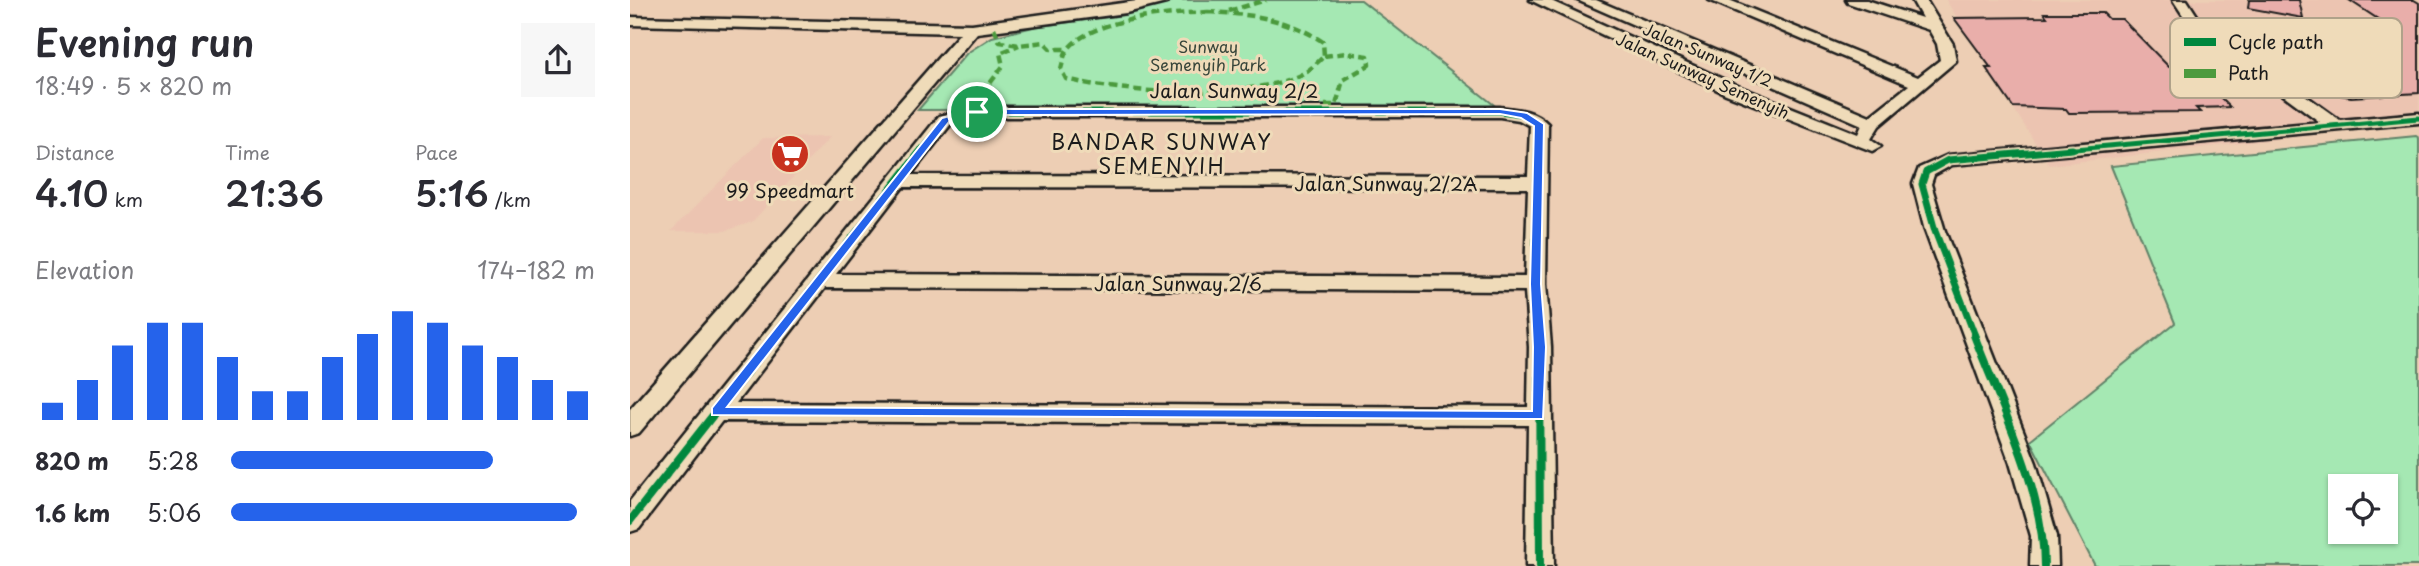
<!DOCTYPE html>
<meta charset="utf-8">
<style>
body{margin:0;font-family:"Playpen Sans",sans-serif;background:#f7f7f7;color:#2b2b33;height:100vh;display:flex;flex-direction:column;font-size:26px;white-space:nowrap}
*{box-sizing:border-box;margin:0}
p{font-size:23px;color:#7c7c81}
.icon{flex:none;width:38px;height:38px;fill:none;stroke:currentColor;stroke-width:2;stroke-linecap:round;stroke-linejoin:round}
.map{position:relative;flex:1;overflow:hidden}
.details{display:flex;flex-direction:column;background:#fff;width:630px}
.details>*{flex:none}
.tools{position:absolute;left:1698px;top:474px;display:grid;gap:14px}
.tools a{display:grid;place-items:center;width:70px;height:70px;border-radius:0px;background:#fff;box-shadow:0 2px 5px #0004;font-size:35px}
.pin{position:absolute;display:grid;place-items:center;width:60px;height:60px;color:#fff;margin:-30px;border:4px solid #fff;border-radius:50%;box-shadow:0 2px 7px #0007}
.round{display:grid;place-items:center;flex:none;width:74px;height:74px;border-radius:0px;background:#f7f7f7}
.overview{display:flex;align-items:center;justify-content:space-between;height:119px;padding:0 35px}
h1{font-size:38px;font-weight:600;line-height:52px}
.stats{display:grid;grid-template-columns:repeat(3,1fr);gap:10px;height:119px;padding:7px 35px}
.stats div{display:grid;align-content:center}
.stats b{font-size:35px;font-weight:600}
.stats small{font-size:19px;font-weight:400}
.stats p{font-size:19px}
.chart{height:196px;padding:14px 35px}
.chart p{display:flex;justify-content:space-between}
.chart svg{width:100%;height:126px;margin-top:7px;stroke:#2563eb;stroke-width:6}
ul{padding:0 35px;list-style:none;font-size:23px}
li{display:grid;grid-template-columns:112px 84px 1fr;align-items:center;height:52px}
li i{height:18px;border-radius:9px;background:#2563eb}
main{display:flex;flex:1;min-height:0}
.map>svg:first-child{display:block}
</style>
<main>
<section class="details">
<div class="overview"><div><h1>Evening run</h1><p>18:49 · 5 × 820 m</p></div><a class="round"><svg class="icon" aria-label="share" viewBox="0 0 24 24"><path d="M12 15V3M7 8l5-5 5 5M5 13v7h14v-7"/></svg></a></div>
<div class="stats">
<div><p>Distance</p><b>4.10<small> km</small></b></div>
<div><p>Time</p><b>21:36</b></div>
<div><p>Pace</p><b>5:16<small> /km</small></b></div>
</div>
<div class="chart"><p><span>Elevation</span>174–182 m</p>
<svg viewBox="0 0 160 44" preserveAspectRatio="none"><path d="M5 44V38M15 44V30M25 44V18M35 44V10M45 44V10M55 44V22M65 44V34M75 44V34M85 44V22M95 44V14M105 44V6M115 44V10M125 44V18M135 44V22M145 44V30M155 44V34"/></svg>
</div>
<ul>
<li><b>820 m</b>5:28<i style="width:72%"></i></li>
<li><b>1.6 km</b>5:06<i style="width:95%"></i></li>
</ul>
</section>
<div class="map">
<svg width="1789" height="566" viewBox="0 0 1789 566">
<rect width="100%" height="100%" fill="#edceb4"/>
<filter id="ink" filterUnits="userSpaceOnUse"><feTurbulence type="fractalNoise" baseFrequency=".0143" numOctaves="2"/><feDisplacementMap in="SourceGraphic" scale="14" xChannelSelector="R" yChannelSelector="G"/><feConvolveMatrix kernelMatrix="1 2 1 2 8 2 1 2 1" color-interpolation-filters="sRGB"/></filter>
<g filter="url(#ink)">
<path fill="#ecc4b1" d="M1316,0H1789V123L1419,165Z
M200,137L122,222L95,231H41L133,138Z"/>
<path fill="#a5e8b3" stroke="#608268" stroke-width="2" fill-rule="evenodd" d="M546,0H731L868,108L288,110L337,53L362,37L403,27L494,15Z
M1786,136L1789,138V566H1465L1400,440L1545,323L1481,166ZM1710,486H1755V532H1710Z"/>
<path fill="#e9aeaa" stroke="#1c1c1c" stroke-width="2" d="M1619,0H1669L1673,18L1618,8Z
M1719,0H1784L1789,3V93L1721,97L1710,95L1696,85L1682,86L1636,52L1650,51L1643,46L1649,45L1647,43L1772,35Z
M1414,13H1473L1479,19H1492L1539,67L1559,66L1600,107L1566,108L1570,112L1439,113L1436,109L1383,107L1356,68H1361L1324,18L1417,17Z"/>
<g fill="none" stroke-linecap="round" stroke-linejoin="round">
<defs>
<path id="minor" d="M514,0H538L536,3L496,13L347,33L9,433L0,436V409L330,33L0,25V17L342,24Z
M900,0H919L1108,86L1228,134L1232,125L947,0H966L1240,116L1279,85L1079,0H1099L1288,77L1310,60L1307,44L1299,30L1218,3L1216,0H1237L1292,18L1282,0H1296L1323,44L1326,61L1249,126L1241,139L1251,146L1242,151L1096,94Z
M1543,0H1557L1570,20L1710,120L1789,113V123L1322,165L1304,175L1301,184L1315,231L1406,463L1427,536L1428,566H1400L1401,536L1380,463L1295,231L1283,184L1289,168L1318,155L1690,122L1560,26Z
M347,107H870C888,109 905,110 918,124L916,284L921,347L924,566H896L898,425L92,421L9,529L0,532V501L309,116ZM347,117H870L889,120L900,126L898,176L281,175L321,124ZM273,187L898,188L895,277L206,274ZM195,288L895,291L899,347L898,407L106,403Z"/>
</defs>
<use href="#minor" stroke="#1c1c1c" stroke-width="5"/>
<use href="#minor" fill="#efdbb9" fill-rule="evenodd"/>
<path stroke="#4c9a3e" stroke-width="4.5" stroke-dasharray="8 4.5" stroke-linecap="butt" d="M599,11L636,0
M578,12C619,14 658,18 693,42L694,56C686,64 678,72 668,76C611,100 496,94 436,79L431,69C433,62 434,54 438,49C465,17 539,14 578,12Z
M364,28L370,42L389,45L414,42L421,49H438
M694,56L717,53L738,56L739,65L713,80L706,105H694
M358,106H350L346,102L373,66L370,53L389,45"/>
<defs>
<path id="cycleway-far2" d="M291,151L315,120L347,112H870L893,115L909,124L908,151
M1423,151L1789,118"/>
<path id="cycleway-far1" d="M908,149L905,284L909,336
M145,336L292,149
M1345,336L1305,231L1292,184L1296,172L1318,160L1442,149"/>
<path id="cycleway" d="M909,335L910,566
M1344,335C1371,406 1414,490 1414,566
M0,521L146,335"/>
</defs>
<use href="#cycleway-far2" stroke="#efdbb9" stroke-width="9"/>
<use href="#cycleway-far1" stroke="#efdbb9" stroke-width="11"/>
<use href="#cycleway" stroke="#efdbb9" stroke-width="12"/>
<use href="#cycleway-far2" stroke="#00873e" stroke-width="5"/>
<use href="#cycleway-far1" stroke="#00873e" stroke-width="7"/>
<use href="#cycleway" stroke="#00873e" stroke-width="8"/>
</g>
</g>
<path fill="#2563eb" stroke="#fff" stroke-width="2" fill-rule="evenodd" d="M347,109H870L897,113L914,124L911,284L916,347L913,419L82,415V408L312,118ZM870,114L891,118L904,126L900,284L903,347L902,411L97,407L319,122L347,115Z"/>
<defs>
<symbol id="supermarket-disc" viewBox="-11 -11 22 22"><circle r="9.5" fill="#c8321e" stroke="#efdbb9"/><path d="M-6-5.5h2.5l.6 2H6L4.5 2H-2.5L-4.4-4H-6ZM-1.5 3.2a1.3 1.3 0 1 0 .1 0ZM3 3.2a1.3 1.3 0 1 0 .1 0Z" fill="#fff"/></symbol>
</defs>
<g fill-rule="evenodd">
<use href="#supermarket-disc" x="138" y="132" width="44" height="44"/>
</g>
<g text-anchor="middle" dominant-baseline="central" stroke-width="6" stroke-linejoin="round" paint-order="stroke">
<g font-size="16" fill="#37453a" stroke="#efdbb9">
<text x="578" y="46">Sunway<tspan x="578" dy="18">Semenyih Park</tspan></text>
</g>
<g font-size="16" fill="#1c1c1c" stroke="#efdbb9">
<text transform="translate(1078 54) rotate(23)">Jalan Sunway 1/2</text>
<text transform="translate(1073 75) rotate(24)">Jalan Sunway Semenyih</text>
</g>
<g font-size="19" fill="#1c1c1c" stroke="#efdbb9">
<text x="604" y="90">Jalan Sunway 2/2</text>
<text x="756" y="183">Jalan Sunway 2/2A</text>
<text x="548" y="283">Jalan Sunway 2/6</text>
</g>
<g font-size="19" fill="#1c1c1c" stroke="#efdbb9">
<text x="160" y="190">99 Speedmart</text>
</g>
<g font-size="21" letter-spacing="2" fill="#1c1c1c" stroke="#efdbb9">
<text x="532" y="141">BANDAR SUNWAY<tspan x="532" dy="24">SEMENYIH</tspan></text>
</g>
</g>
<rect x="1540" y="18" width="232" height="80" rx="10" fill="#efdbb9" stroke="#b0a28a" stroke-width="2"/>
<rect x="1554" y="38" width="32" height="8" fill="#00873e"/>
<rect x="1554" y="69" width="32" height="9" fill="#4c9a3e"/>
<g font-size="19" fill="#1c1c1c">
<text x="1598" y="49">Cycle path</text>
<text x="1598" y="80">Path</text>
</g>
</svg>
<div class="tools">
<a><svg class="icon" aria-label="locate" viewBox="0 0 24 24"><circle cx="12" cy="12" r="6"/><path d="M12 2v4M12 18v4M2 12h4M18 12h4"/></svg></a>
</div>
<div class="pin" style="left:347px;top:112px;background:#1e9e55"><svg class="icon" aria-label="arrive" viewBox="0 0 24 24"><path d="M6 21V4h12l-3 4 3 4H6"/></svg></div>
</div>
</main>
